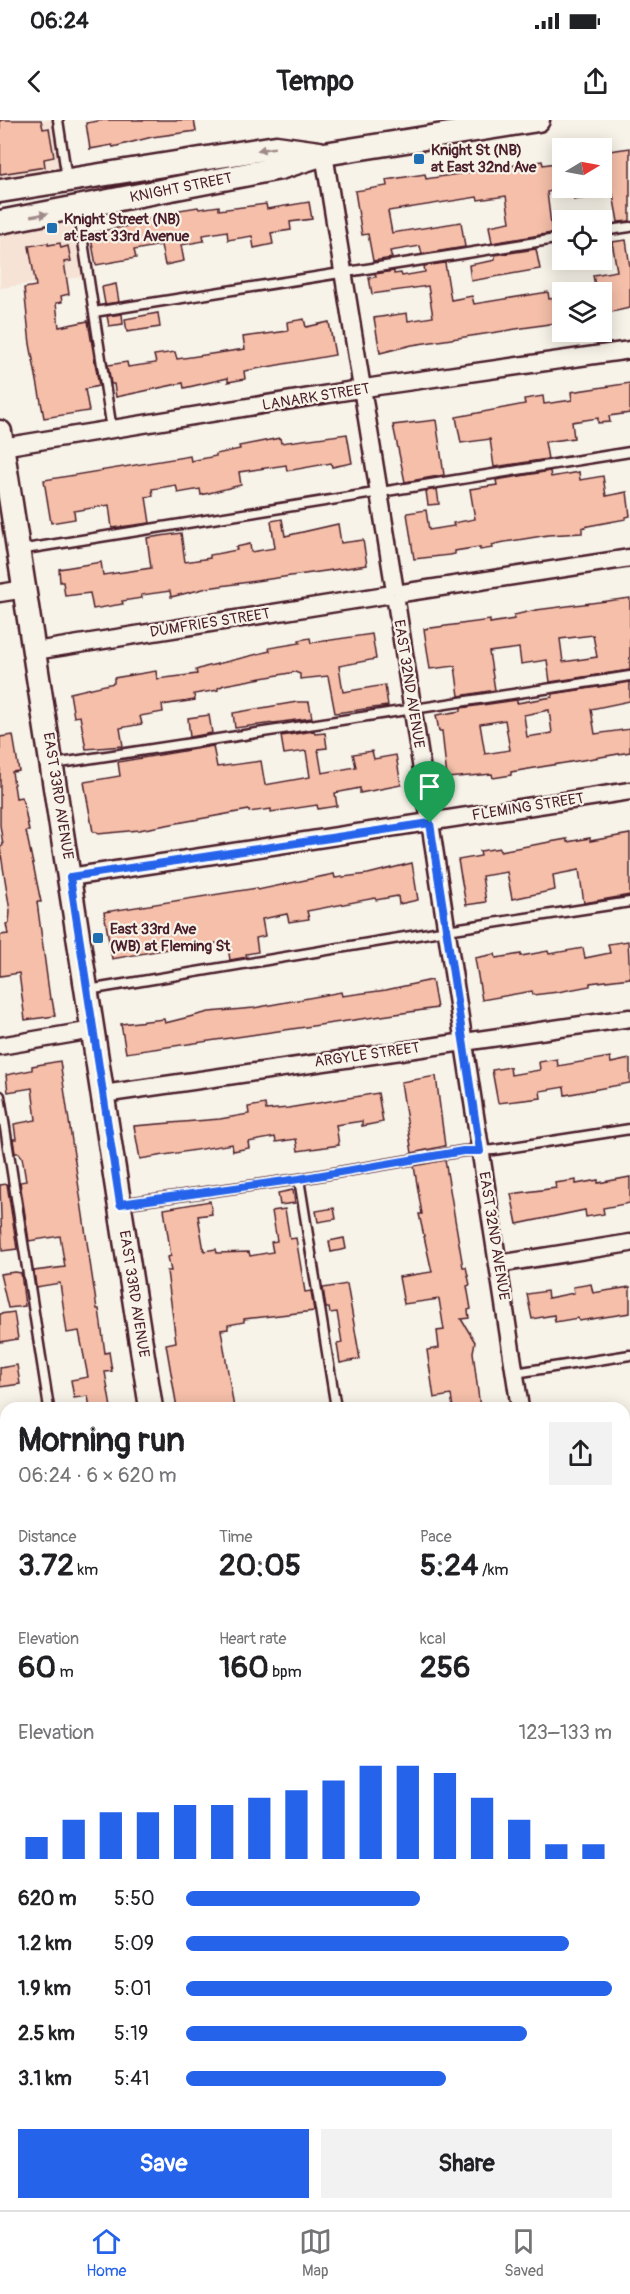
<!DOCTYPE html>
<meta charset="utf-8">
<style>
body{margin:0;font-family:Pangolin,sans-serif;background:#f2f2f2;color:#202124;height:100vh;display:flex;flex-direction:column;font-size:22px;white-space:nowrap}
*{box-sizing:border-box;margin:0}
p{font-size:20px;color:#757577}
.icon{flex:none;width:33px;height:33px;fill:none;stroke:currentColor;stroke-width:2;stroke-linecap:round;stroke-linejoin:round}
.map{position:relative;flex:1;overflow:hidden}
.details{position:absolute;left:0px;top:1282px;width:630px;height:808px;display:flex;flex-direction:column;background:#fff;border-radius:18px 18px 0 0;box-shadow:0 3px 15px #0003}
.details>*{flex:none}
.needle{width:39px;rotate:80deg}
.controls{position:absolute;left:552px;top:18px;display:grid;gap:12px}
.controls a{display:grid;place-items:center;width:60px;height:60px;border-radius:0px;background:#fff;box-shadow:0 3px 15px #0003;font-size:30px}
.pin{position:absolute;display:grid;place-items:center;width:51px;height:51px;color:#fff;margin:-62px -26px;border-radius:50% 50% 50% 0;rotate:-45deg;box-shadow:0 0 6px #0007}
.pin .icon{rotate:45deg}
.round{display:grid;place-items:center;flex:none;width:63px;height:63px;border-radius:0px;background:#f2f2f2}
.headline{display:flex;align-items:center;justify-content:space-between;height:102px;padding:0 18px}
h1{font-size:33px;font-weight:800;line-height:45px}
.metrics{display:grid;grid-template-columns:repeat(3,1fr);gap:9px;height:102px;padding:6px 18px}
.metrics div{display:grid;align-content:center}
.metrics b{font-size:30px;font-weight:800}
.metrics small{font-size:16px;font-weight:400}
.metrics p{font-size:16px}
.chart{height:168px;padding:12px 18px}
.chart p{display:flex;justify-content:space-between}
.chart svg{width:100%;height:108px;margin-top:6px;stroke:#2563eb;stroke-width:6}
.button{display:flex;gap:12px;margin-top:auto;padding:12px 18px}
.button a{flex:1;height:69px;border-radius:0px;background:#2563eb;color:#fff;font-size:24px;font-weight:800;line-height:69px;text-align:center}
.button a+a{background:#f2f2f2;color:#202124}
ul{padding:0 18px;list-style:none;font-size:20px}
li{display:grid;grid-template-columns:96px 72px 1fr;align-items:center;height:45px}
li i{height:15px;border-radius:8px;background:#2563eb}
.status{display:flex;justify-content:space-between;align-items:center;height:42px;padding:0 30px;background:#fff;direction:ltr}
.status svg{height:16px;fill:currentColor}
header{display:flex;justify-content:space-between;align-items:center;height:78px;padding:0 18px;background:#fff;font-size:27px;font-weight:800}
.dock{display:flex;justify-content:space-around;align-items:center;height:84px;border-top:2px solid #e0e0e0;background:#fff;font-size:16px;color:#757577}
.dock a{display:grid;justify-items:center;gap:3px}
.dock .on{color:#2563eb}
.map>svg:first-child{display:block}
</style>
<div class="status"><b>06:24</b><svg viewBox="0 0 49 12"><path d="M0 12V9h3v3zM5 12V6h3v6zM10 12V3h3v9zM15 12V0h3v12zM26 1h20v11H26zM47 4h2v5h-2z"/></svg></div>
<header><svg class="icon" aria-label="back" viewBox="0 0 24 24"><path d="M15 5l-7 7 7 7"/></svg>Tempo<svg class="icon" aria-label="share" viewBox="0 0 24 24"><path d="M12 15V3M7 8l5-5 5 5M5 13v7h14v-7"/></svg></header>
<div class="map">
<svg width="630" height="2090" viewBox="0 0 630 2090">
<rect width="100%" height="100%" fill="#f7f3e8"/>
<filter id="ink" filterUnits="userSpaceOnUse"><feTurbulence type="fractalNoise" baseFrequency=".0167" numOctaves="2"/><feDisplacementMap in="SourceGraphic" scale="12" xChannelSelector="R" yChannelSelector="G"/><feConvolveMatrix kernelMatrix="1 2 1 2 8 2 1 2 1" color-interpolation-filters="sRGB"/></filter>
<g filter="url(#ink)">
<path fill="#f6e3d5" d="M0,0H54L61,43L59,51L0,61Z
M70,101L76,108L83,157L0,168V113Z
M0,1793L6,1795V1881L0,1882Z
M6,1919V1994L0,1993V1920Z"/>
<path fill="#f5bfa9" stroke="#4a1f2b" stroke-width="1.5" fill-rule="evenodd" d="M0,0H41L43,9L49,8L54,37L44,39L45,47L0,54Z
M104,0H194L196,11L152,17L113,27L112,25L90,29L86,3Z
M630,28V101L618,102L613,74L574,80L572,68H602V32Z
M542,41L543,45L562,42V69L547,72L552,113L492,123L489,106L510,102L506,76L478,80L477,77L388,91L392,113L461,102L465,127L422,134L420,126L390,131L392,138L373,141L368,114L362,115L355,71L387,66L386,60L425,54L426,59Z
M309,82L312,99L290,102L291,110L271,113L273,124L254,128L252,116L228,120L227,111L203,115L204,121L181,125L184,141L165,145L161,125L134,130L136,138L96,145L90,113L134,105L133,100L180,94L179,90L198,87L199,89L219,86V90L266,84L267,89Z
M626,120L630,147V188L602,194V172H596L593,155L617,151L612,122Z
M48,123V125L60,123L61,128L68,126L71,141L64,142L69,174L61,176L62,182L56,183L59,207L88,201L99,266L85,269L89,291L44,298L30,224L24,168L36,166L29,126Z
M536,129L540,149L471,161L469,145L491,141L495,139V135Z
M445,143L451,180L472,176L474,184L548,172L549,179L562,177V202L412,225L380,233L374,198L407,193L408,201L433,197L428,166L372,174L369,158L376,157L375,154L394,151V154L401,153L402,156L425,152L424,146Z
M116,164L119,182L105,184L102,167Z
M158,193L160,207L127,212L125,199Z
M122,194L123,204L109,206L107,196Z
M304,199L306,207L329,202L335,235L244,251L245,259L228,262V258L184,268L183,263L116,277L114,264H111L108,245L127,242L128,247L156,243L154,235L175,232L177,239L245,229L243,217L288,211L287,202Z
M630,263V293L609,296L610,302L598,303V298L572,302L574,318L545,322L548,339L494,347L490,319L461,323L456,297L525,284L524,279L543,276L544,284L572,280L571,272Z
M436,300L444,355L405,362L393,305Z
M347,314L352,343L332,347L331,343L287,351L286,345L239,352L241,365L201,375L200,369L178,373L176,365L152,369L153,376L146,377L150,403L112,408L109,385L74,391L75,399L51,403L44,360L190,336L191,341L216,336V334L240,329L239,326L280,318L281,323Z
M550,351L551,357L579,352L580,360L603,356L606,376L627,372L630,396L626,397V399L588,406L582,408V413L548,415L499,423L492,425L493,428L480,430V427L455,431V434L450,435L414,439L407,393L426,390L429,410L454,406L453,403L475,399L470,369L497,365L496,360Z
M437,369L439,384L428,385L426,371Z
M282,399L285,416L338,404L341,423L363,420L367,445L207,468L171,477L170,471L141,475L142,478L122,481L123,484L93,489L90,473L65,476L63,462H60L59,449L101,442L103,455L151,448L147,418L181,413L185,442L210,438V435L237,430L236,427L250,424L251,432L275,428L271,401Z
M630,478V550L550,562L547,540L521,544L519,528L489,532L495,570L459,576L455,546L430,549L424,509L490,500V503L514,499V495L536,490ZM593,515L597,537L563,542L560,519Z
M372,514L376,539L339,546L343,572L385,565L388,586L335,593L328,556L300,559V554L295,552L224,565L218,568V570L194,574L195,580L162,585L163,592L140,596L142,604L120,608L123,626L86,629L80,596L74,597L70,573L114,563V558L156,551L157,559L197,554L196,550L205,547L270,531L269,528L300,523L299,520L310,518L311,523Z
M630,562V581L591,589L595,614L630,609V632L511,652V655L493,658L492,654L447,658L442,611H439L436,595L461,591V588L517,580V583L552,577V574ZM549,590L552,613L527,617L524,595ZM505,600L510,630L485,634L480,604Z
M297,582H309L312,598L235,608L233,593Z
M209,595L212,613L190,617L188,598Z
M314,611L315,614L325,613L327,628L318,629L322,653L356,647L353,634L372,631L374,639L396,635L401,665L360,673V668L335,673L337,686L318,689L317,685L271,692V689L249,692V690L139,710L98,714L97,712H93L84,662L120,656L118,642L213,626L217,647L261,641L265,665L310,657L306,631L284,634L281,616Z
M13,615L19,651L12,652L16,678L21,677L24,684L29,711H26L41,782H37L50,879H52L55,896L25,900L19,853L0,856V815L8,814L6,804L9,803L10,791L0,728L3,725L0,705V617Z
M630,714V775L584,783L579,750L553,755L555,770L512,779L507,752L482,756L486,782L466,785L458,740L481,736L480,731L500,728V731L567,719V722L590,718V721Z
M412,743L418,780L399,784L398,776L376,780L375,778L307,791L309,799L289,802L287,794L262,799L265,816L256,818L258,832L246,834L247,837L230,840L227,821L180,831L179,827L112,839L104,792L257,768L258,770L334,754L335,758L368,754Z
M628,821L630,858L590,863V866L558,872L533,875L532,871L482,880L475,838L495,834L496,838L521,834V836L548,831L549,834L583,828L585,838L610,833L608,824Z
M432,860L437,888L126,933L121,904L164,899L165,903L209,892L254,888L341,872L342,876L386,870Z
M610,937L611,943L630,939V963L565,975L564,967L540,971L541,978L498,983L492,950L510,947L511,955L540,950L539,942L557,939L558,946Z
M60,941L97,1189H99L105,1233L109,1232L112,1251L105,1252L111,1288H90L88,1276L74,1278L71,1260L88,1257L79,1211L67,1213L60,1163L36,1167L34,1151L65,1147L60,1116L29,1121L20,1062L26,1061L22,1037L19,1033H15L13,1019H16L14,1004L36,1000L32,968L8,972L6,955L32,950V946Z
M436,956L445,1026L412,1033L401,962Z
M378,973L383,1002L362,1006V1001L336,1005L339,1025L298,1031L296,1019L276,1022L275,1017L248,1022L249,1028L233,1031L232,1024L140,1039L134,1006L220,999L249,994L248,987L265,984L266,990L288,988Z
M445,1040L463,1147H466L470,1165L467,1166L471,1189L468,1190L469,1198L461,1199L475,1222L473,1232L480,1288H453L451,1275L434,1278L427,1230L439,1228L437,1211L444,1210L439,1179L404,1184L399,1157L432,1152L419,1094H422L414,1046Z
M630,1057V1083L603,1088L604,1094L586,1097L585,1090L517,1104L511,1074L556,1068L555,1063L576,1060V1064L598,1060V1063Z
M7,1064L17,1129L2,1131L0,1065Z
M293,1070L295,1083L280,1085L278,1073Z
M210,1081L212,1094L198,1096L204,1131L216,1129L217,1133L249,1132L250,1136L273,1132L271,1122L277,1121L272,1091L285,1089L290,1119L296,1118L305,1172L311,1171L314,1191L244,1199V1202L228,1205V1209L221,1210L234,1288H177L166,1224L176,1222L167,1151H171L168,1137L171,1136L164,1089Z
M334,1088L336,1099L318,1102L316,1091Z
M344,1118L346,1129L331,1132L329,1121Z
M15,1152L21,1153L25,1186L8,1188L0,1154Z
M347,1164L360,1239L340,1243L337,1224L342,1223L337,1192L330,1193L329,1188H326L323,1168Z
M591,1164L593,1173L630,1167V1193L579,1201L578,1198L555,1202L554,1195L532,1199L527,1174L547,1171L548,1178L574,1173L573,1167Z
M14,1192L18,1219L0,1222V1194Z
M17,1245L20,1264L0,1267V1248Z"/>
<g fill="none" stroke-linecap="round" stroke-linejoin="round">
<defs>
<path id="lane" d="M58,0L67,59
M78,89L112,310
M602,111L630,107
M94,192L562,118
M19,430L630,332
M54,644L630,556
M88,870L447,810L630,782
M0,976L49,1288
M299,1059L336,1288
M120,1084L299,1059L463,1031L494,1030L630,1009
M515,1253L630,1235
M624,1466L630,1465
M624,1694L630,1693
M0,1787L6,1786
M624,1908L630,1907
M0,2005L6,2003
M109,2085L110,2090
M327,2085L328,2090
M539,2085L540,2090"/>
<path id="street" d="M324,34L394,465
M2,327L378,266L630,230
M0,473L25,469
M402,473L630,438
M396,481L520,1288
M35,531L386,475
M70,757L630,671
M0,926L93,910
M103,974L630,898
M498,1144L630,1123
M624,1349L630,1348
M0,1380L6,1379
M624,1576L630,1575
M0,1652L6,1690
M624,1961L630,1996
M435,2085V2090"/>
<path id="secondary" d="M0,71L276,27L319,33
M0,102L280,48L324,34L538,0
M0,312L151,1288
M624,1803L630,1802
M0,1899L6,1898
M217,2085L218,2090"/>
</defs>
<use href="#lane" stroke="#4a1f2b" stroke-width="13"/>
<use href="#street" stroke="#4a1f2b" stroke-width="21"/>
<use href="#secondary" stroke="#4a1f2b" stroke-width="27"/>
<use href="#lane" stroke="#f7f3e8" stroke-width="8"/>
<use href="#street" stroke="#f7f3e8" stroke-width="16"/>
<use href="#secondary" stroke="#f7f3e8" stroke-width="22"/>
</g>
<defs><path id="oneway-solid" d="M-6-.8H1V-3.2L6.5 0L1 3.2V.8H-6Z" transform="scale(1.5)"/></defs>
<g fill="#a0898a">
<use href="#oneway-solid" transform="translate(266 29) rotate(171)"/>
<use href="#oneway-solid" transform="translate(39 95) rotate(-9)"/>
</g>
</g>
<g fill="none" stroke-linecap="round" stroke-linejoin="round" filter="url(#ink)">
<defs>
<path id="route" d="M430,703L480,1031H463L299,1059L120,1084L70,757Z"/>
</defs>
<use href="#route" stroke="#fff" stroke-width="12"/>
<use href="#route" stroke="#2563eb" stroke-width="8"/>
</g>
<g fill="#1f6fb2" stroke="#f7f3e8" stroke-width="2">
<rect x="413" y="33" width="12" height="12" rx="3"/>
<rect x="46" y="102" width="12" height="12" rx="3"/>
<rect x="92" y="812" width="12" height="12" rx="3"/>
</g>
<g text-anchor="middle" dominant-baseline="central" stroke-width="4.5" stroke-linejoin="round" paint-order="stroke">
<g font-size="15" font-weight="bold" fill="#4a1f2b" stroke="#f7f3e8" text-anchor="start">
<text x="431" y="30">Knight St (NB)<tspan x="431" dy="17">at East 32nd Ave</tspan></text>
<text x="64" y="99">Knight Street (NB)<tspan x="64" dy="17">at East 33rd Avenue</tspan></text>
<text x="110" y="809">East 33rd Ave<tspan x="110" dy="17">(WB) at Fleming St</tspan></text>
</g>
<g font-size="15" fill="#4a1f2b" stroke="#f7f3e8">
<text transform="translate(181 68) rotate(-11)">KNIGHT STREET</text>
<text transform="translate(316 277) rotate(-9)">LANARK STREET</text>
<text transform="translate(210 503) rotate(-9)">DUMFRIES STREET</text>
<text transform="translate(409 564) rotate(81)">EAST 32ND AVENUE</text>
<text transform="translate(58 676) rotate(81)">EAST 33RD AVENUE</text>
<text transform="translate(528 687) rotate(-9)">FLEMING STREET</text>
<text transform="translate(367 935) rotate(-8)">ARGYLE STREET</text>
<text transform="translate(494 1116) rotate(81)">EAST 32ND AVENUE</text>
<text transform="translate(134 1174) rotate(81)">EAST 33RD AVENUE</text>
</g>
</g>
</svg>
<div class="controls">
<a><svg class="needle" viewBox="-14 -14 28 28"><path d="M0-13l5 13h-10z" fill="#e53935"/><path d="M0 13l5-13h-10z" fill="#757577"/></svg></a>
<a><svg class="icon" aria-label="locate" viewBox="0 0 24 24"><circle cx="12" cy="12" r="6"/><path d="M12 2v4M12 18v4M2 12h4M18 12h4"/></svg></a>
<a><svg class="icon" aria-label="layers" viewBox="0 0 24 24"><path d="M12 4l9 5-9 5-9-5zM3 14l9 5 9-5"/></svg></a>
</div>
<div class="pin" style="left:430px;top:703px;background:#1e9e55"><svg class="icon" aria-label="arrive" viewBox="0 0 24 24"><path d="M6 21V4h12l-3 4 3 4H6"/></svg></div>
<section class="details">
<div class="headline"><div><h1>Morning run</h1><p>06:24 · 6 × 620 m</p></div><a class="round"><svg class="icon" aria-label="share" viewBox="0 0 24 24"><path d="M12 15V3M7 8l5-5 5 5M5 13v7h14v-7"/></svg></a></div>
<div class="metrics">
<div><p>Distance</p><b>3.72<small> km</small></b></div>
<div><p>Time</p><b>20:05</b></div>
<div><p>Pace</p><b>5:24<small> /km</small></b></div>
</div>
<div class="metrics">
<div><p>Elevation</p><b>60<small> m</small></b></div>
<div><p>Heart rate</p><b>160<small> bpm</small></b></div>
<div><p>kcal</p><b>256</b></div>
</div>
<div class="chart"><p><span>Elevation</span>123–133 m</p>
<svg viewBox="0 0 160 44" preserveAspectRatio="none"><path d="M5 44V35M15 44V28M25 44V25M35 44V25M45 44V22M55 44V22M65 44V19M75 44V16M85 44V12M95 44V6M105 44V6M115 44V9M125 44V19M135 44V28M145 44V38M155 44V38"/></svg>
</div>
<ul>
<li><b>620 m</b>5:50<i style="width:55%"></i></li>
<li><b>1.2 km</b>5:09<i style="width:90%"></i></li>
<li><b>1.9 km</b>5:01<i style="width:100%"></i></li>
<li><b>2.5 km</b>5:19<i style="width:80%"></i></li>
<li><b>3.1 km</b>5:41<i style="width:61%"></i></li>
</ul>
<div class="button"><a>Save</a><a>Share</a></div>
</section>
</div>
<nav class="dock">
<a class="on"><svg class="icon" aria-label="home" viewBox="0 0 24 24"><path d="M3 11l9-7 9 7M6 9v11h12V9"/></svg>Home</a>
<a><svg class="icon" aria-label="map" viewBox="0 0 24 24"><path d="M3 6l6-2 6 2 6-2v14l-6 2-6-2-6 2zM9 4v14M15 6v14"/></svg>Map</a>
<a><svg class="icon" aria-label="saved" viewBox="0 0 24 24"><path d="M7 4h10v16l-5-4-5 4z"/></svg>Saved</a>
</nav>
